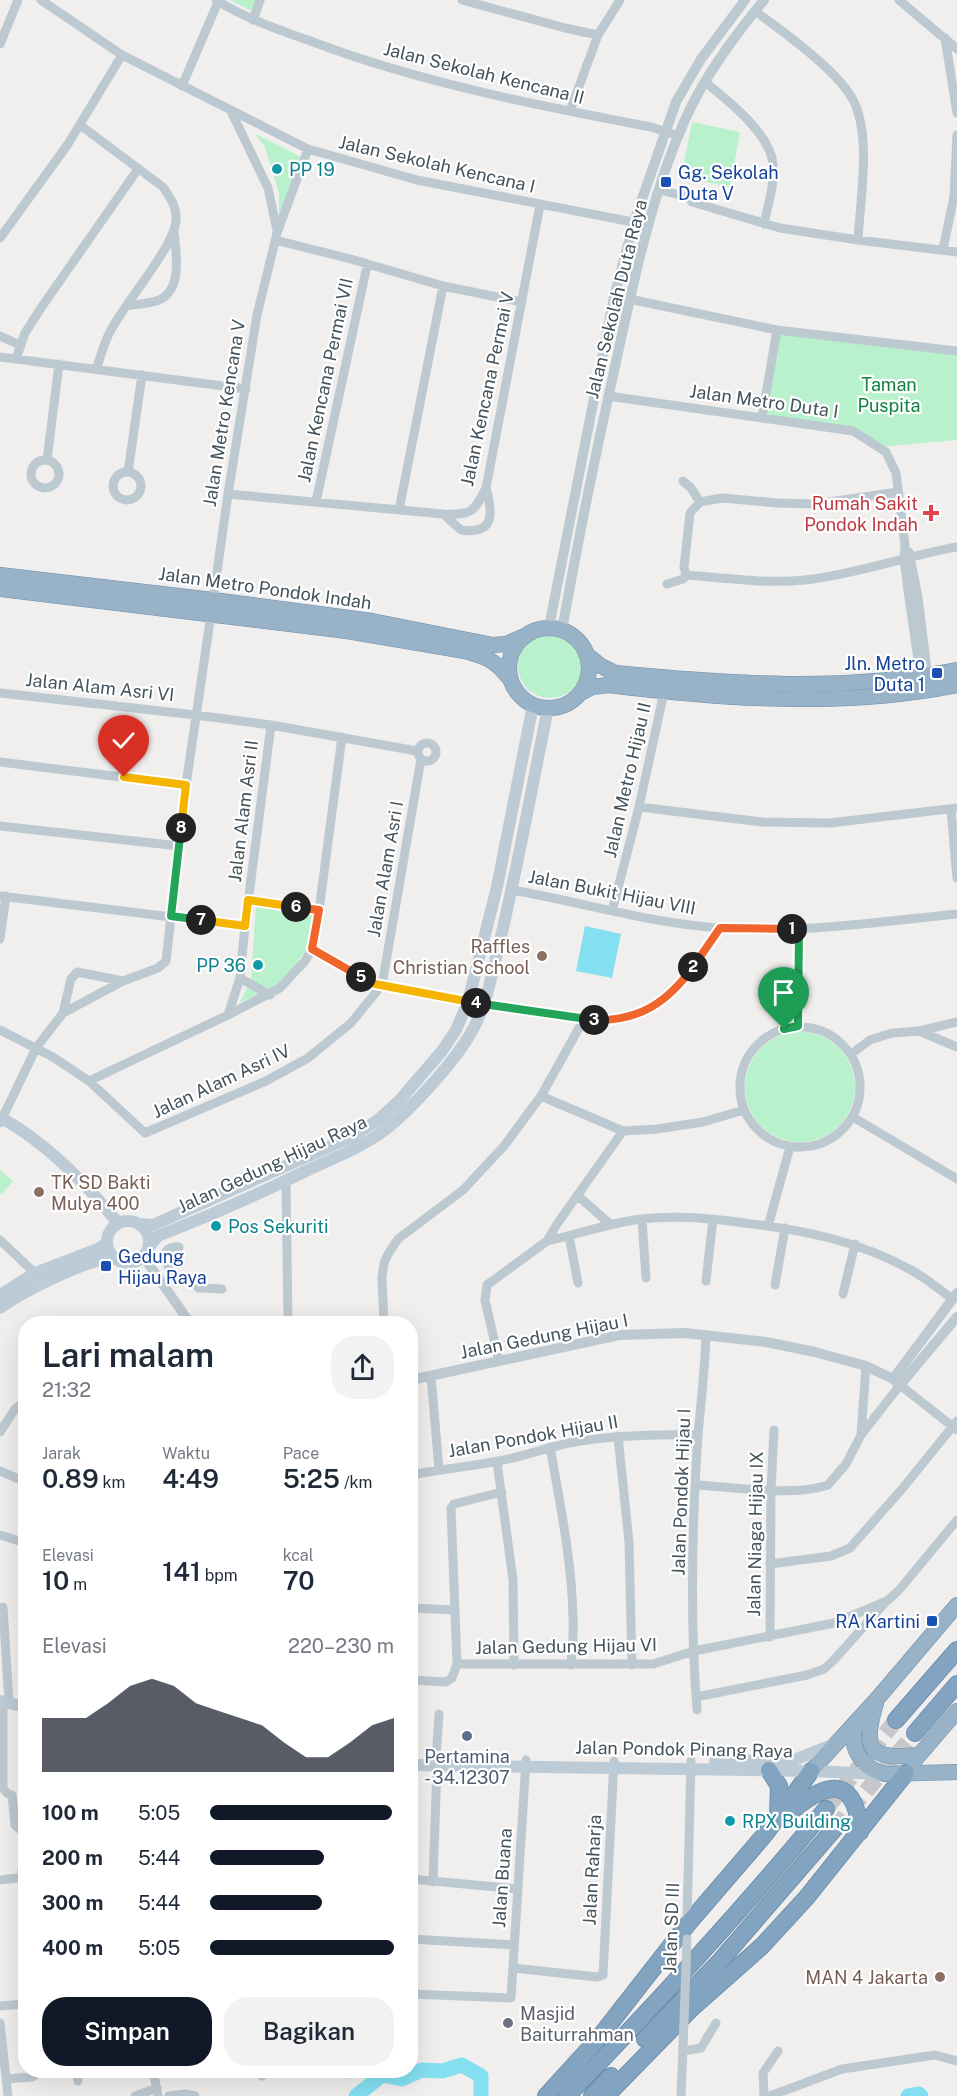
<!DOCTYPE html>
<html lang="id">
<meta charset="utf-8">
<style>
body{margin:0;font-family:"Public Sans",sans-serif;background:#f2f2f3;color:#1f2937;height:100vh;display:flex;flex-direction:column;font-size:22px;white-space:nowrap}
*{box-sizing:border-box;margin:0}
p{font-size:20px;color:#747a83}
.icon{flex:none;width:33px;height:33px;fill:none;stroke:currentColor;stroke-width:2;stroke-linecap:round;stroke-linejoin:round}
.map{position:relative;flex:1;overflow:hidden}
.details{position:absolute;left:18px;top:1316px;width:400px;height:762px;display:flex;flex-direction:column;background:#fff;border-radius:24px;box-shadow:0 6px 24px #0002}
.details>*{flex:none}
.pin{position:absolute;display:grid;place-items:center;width:51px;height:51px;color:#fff;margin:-62px -26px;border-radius:50% 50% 50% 0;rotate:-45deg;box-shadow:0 0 6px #0007}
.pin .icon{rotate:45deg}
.km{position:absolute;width:30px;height:30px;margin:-15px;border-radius:50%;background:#222;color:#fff;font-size:16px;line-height:30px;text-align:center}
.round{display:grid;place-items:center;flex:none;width:63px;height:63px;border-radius:24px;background:#f2f2f3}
.headline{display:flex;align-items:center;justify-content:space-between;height:102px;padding:0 24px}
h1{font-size:33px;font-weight:600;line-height:45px}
.figures{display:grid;grid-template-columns:repeat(3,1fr);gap:9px;height:102px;padding:6px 24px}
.figures div{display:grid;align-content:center}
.figures b{font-size:26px;font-weight:600}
.figures small{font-size:16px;font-weight:400}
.figures p{font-size:16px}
.chart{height:168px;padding:12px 24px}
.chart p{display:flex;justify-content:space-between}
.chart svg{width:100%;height:108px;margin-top:6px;fill:#111827;opacity:.7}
.primary-button{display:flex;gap:12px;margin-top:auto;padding:12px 24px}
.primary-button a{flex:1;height:69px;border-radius:24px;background:#111827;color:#fff;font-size:24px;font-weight:600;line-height:69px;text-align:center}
.primary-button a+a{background:#f2f2f3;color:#1f2937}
ul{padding:0 24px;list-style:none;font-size:20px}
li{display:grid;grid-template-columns:96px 72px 1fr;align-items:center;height:45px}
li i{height:15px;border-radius:8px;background:#111827}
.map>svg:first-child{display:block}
</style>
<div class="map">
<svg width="957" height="2096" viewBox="0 0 957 2096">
<rect width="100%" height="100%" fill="#f1eeee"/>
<path fill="#b9f1cc" d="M230,0H265L260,15Z
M692,122L740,132L730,187L681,177Z
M254,133L301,157L279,223V194L265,147Z
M776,329L957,352V440L878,447L857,433L760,418Z
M518 666a32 32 0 1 1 64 0a32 32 0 1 1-64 0Z
M256,906L316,914L307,948L292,970L276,987L239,1003L251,981Z
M745 1087a55 55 0 1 1 110 0a55 55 0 1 1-110 0Z
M0,1170L13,1181L2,1194L0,1193Z"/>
<path fill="#84e0f1" d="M585,926L621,934L612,978L576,971Z"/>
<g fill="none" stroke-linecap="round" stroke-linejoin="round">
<path stroke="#84e0f1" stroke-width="15" d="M356,2096L382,2075L402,2079L422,2070L442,2071L462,2065L481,2076V2096
M908,2096L919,2094L921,2096"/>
<path stroke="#c6c7ca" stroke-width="16" stroke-dasharray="16 8" stroke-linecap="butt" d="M826,1809L896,1720
M835,1828L915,1733"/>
<defs>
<path id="trunk" d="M0,575L213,600L372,621L493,645L506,644L522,637
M0,589L347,631L465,651C488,658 495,660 510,679
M509 668a40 40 0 1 1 80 0a40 40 0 1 1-80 0Z
M586,654L601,666L615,673C730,684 843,692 957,670
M579,694L592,687L608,685C723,699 842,708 957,685
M876,1703C862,1751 869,1760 919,1755
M858,1720C846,1744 860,1768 885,1774L957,1772
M914,1761L957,1711
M811,1771L877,1699L957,1605"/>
<path id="motorway" d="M896,1720L957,1650
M915,1733L957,1684
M769,1770L779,1786L778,1816
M786,1816C822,1784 855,1770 860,1832
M645,2039L721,1960L835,1828
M546,2096L598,2039L687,1925L766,1833L811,1771
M567,2096C657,2003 743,1909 826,1809
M592,2096L611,2076
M606,2096L692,2008L762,1946L807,1897L906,1773"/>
</defs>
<use href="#trunk" stroke="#6e8fac" stroke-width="16"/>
<use href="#motorway" stroke="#6e8fac" stroke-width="18"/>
<path stroke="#bdc9d1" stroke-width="9" d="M41,0L122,55L308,149L417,180L648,225
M216,0C246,19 280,30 313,42C422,83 536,105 651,127L679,136
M462,0L565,28L598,35
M899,0L957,49
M755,11C782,31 842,73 855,104C871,141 860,200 858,240
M253,20L260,0
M945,38L957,113
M0,44L18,0
M705,82C727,100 770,133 773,164C775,184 768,204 764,224
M182,86L218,2
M231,111L268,188L277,230
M570,111L598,35L620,0
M80,125L163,187C170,197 177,207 176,220C175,246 124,304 111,330C104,342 101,356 96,369
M660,190L688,197L692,202L780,228L858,240L957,252
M0,238L68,144L122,55
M275,240L347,258L443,286L522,302
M943,249L954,197L957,135
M629,299L777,330L957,351
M127,306C137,304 149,304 159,300C183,289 176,253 174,232
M0,336L20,345
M0,357L246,389
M16,359L25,333L43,305L138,169
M608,396L853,431L886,452L896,473L905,545L904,559L909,598L921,680
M762,417L777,330
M47,460L59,364
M31 474a14 14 0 1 1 28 0a14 14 0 1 1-28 0Z
M128,472L142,375
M113 486a14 14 0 1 1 28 0a14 14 0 1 1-28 0Z
M683,481L691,488L700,502
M898,492L815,504L777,503L722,498L700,502L690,513L684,567L686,575C725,578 766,584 805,580C857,574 906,556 957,547
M228,494L443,514C471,515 474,513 486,488L540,205
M316,502L367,266
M399,510L443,286
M443,514L461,530C495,535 493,513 486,488
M909,552L918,597L928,678
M667,584L683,579L686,575
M213,600L228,494L257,315L277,233L308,149
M0,693L196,715L271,725L417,751
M418 752a9 9 0 1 1 18 0a9 9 0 1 1-18 0Z
M0,762L186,785
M639,807L762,822L830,823L957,808
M951,809L957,878
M0,826L179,846
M512,890C581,902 650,923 719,928C798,934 879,922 957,914
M0,896L245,926
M248,900L319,910
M612,911L639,807L664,692
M0,939L6,896
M312,949L375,984L490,1006L584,1019L603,1020L627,1018L648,1010L659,1002L674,991L689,973L720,928
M240,978L270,995
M63,1013L71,979L77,972L123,981
M228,1015L280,988L305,961L312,949L319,910L342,737
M798,1026L799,929
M740 1087a60 60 0 1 1 120 0a60 60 0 1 1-120 0Z
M0,1030L53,1057L89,1081L145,1133L266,1081L308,1058L351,1023L382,985L421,759
M919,1031L957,1047
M851,1054L870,1040L892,1033L919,1031L957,1022
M89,1081L228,1015L240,978L245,926L271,725
M541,1096L623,1131L657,1129L703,1122L744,1110
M853,1117L957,1179
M0,1123L36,1048L63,1013L123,981L158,968L166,961L186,785L211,614
M286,1181L288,1323
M577,1195L610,1224
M642,1219L646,1278
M768,1226L790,1147
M569,1236L578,1283
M0,1240L38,1276
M547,1241C579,1234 609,1223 641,1219C675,1215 711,1218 745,1223C804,1230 859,1241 911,1270C926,1278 939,1289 952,1299
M170,1271L164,1255C167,1248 172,1246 179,1247
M706,1281L713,1219
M775,1285L785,1228
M198,1288L222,1289
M843,1294L855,1244
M384,1323L382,1278L384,1263L388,1254L398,1239L463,1190L504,1146L541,1096L584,1019
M499,1361L485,1300L487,1285L547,1241L557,1224L623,1131
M431,1376L439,1469
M0,1432L15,1409L26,1400
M861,1435L866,1366
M618,1436L629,1542L632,1665
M550,1447C560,1504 572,1561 573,1618C574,1634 572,1650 571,1665
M497,1462L513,1580L514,1665
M0,1471L26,1482
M411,1475C440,1469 469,1467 498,1461C522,1457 545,1448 569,1443C612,1435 655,1434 698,1435
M696,1485C734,1487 793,1497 828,1485L846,1464L861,1435L900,1385L957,1430
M0,1535L26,1543
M770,1564L831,1556L850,1548L902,1489L957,1421
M3,1607L9,1703
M411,1608L455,1610
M770,1637L771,1490L774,1430
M457,1664L451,1508L454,1504L502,1492
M411,1680L446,1682L452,1678L457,1664H653L694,1651L834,1623L887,1601L900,1589L957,1520
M696,1697L807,1675L824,1669L833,1661L884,1604
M3,1709V1788L7,1793L12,1795L15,1825L22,1831L25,1849L21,1878
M697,1710C690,1622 692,1524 698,1435C701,1402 705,1368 706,1335
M436,1759L439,1714
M411,1879L517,1889
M0,1880L25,1877
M433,1882L437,1766
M687,1921L691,1761
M411,1939L514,1945
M513,1968L597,1977L603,1975L614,1761
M411,1994L511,1998L526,1760
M0,2006L24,2004
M0,2023L8,2096
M683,2051L701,2048L716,2023
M77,2070L78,2081
M153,2070L158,2096
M346,2074V2070
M262,2076V2070
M7,2079L32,2077L34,2076V2070
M135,2096L157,2088
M169,2096L185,2094L195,2096
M681,2096L683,2047
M764,2096L763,2073L778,2051
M770,2096L842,2069L935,2055L957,2061"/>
<path stroke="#bdc9d1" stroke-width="10" d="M549,627L614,297L634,222L676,102L701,59L745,0
M562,630C578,540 596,451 616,362C634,279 653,187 690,109C709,70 736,34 764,0
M143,1256L190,1323
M893,1379L957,1293
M411,1380L619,1335L685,1333L766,1342L815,1352L866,1366L893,1379L900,1385L957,1317"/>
<path stroke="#bdcbd6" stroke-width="12" d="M0,1117C47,1143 85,1182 118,1223
M107 1242a21 21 0 1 1 42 0a21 21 0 1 1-42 0Z
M140,1224L153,1225L353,1136L378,1120L399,1101L442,1051L456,1030L468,1002L497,887L533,705
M148,1248L158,1236C209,1216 259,1194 308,1170C334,1158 362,1147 385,1130C413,1107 454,1063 472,1031C487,1005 492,973 499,945C518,866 532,787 548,708
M0,1295L35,1273L100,1248L107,1243
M0,1308C22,1292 88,1258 115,1258
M0,1701L26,1707
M715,1761L794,1760L834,1744
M411,1765L811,1771L881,1774"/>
<use href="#trunk" stroke="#98b2c8" stroke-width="15"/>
<use href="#motorway" stroke="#83a4c0" stroke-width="16"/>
<path stroke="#bdc9d1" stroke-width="9" d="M683,2047L687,1939"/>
</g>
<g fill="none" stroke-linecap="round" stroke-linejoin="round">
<defs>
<path id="split-1" d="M784,1029L798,1026L799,929H792"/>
<path id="split-2" d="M693,967L720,928L792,929"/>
<path id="split-3" d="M594,1020C639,1021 667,1003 693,967"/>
<path id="split-4" d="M476,1003L594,1020"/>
<path id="split-5" d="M361,977L375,984L476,1003"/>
<path id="split-6" d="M296,907L319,910L312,949L361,977"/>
<path id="split-7" d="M201,920L245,926L248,900L296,907"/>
<path id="split-8" d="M181,828L171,916L201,920"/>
<path id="split-9" d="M124,777L186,785L181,828"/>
</defs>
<use href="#split-1" stroke="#fff" stroke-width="12"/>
<use href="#split-2" stroke="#fff" stroke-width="12"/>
<use href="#split-3" stroke="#fff" stroke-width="12"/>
<use href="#split-4" stroke="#fff" stroke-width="12"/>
<use href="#split-5" stroke="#fff" stroke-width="12"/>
<use href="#split-6" stroke="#fff" stroke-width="12"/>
<use href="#split-7" stroke="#fff" stroke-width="12"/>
<use href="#split-8" stroke="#fff" stroke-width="12"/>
<use href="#split-9" stroke="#fff" stroke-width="12"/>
<use href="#split-1" stroke="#22a559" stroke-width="8"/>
<use href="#split-2" stroke="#f0652b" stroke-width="8"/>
<use href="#split-3" stroke="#f0652b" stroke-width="8"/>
<use href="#split-4" stroke="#22a559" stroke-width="8"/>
<use href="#split-5" stroke="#f5b400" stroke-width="8"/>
<use href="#split-6" stroke="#f0652b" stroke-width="8"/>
<use href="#split-7" stroke="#f5b400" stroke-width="8"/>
<use href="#split-8" stroke="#22a559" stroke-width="8"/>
<use href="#split-9" stroke="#f5b400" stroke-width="8"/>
</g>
<g fill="#0f9aa8" stroke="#fff" stroke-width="2">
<circle cx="277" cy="169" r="6"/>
<circle cx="258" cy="965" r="6"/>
<circle cx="216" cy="1226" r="6"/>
<circle cx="730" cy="1821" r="6"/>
</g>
<g fill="#1a4fb4" stroke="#fff" stroke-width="2">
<rect x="660" y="176" width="12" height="12" rx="3"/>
<rect x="931" y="667" width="12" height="12" rx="3"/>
<rect x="100" y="1260" width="12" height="12" rx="3"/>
<rect x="926" y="1615" width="12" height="12" rx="3"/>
</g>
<path fill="#e0444e" stroke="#fff" stroke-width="2" d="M928 504h6v6h6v6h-6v6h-6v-6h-6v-6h6z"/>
<g fill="#8d6e63" stroke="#fff" stroke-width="2">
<circle cx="542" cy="956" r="6"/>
<circle cx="39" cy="1192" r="6"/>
<circle cx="940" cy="1977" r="6"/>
</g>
<circle fill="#5c6f8a" stroke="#fff" stroke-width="2" cx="467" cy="1736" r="6"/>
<circle fill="#6b7280" stroke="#fff" stroke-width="2" cx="508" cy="2023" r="6"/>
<g text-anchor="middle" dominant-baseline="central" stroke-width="4.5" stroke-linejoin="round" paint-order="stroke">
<g font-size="18" fill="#45535c" stroke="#fff">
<text transform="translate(484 73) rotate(14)">Jalan Sekolah Kencana II</text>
<text transform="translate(437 164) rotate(13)">Jalan Sekolah Kencana I</text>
<text transform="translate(616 299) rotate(-76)">Jalan Sekolah Duta Raya</text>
<text transform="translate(325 380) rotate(-78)">Jalan Kencana Permai VII</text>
<text transform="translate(487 389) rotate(-78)">Jalan Kencana Permai V</text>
<text transform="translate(764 401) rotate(8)">Jalan Metro Duta I</text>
<text transform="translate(224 413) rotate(-81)">Jalan Metro Kencana V</text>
<text transform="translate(265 588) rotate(8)">Jalan Metro Pondok Indah</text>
<text transform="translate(100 687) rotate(6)">Jalan Alam Asri VI</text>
<text transform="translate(627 780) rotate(-77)">Jalan Metro Hijau II</text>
<text transform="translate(243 811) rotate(-83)">Jalan Alam Asri II</text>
<text transform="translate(385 869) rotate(-80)">Jalan Alam Asri I</text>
<text transform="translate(612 892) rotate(11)">Jalan Bukit Hijau VIII</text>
<text transform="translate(221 1081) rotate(-25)">Jalan Alam Asri IV</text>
<text transform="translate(272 1164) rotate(-25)">Jalan Gedung Hijau Raya</text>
<text transform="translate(544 1336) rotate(-11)">Jalan Gedung Hijau I</text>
<text transform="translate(533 1436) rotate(-10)">Jalan Pondok Hijau II</text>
<text transform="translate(681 1492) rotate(-88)">Jalan Pondok Hijau I</text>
<text transform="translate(755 1534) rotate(-89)">Jalan Niaga Hijau IX</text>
<text transform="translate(566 1646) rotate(-1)">Jalan Gedung Hijau VI</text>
<text transform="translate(684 1749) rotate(1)">Jalan Pondok Pinang Raya</text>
<text transform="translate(592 1870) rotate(-87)">Jalan Raharja</text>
<text transform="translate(502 1878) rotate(-86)">Jalan Buana</text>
<text transform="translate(671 1928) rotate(-88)">Jalan SD III</text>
</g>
<g font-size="18" fill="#0d838f" stroke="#fff" text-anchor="start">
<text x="289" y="169">PP 19</text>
<text x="246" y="965" text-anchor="end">PP 36</text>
<text x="228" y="1226">Pos Sekuriti</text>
<text x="742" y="1821">RPX Building</text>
</g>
<g font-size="18" fill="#164399" stroke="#fff" text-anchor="start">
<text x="678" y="172">Gg. Sekolah<tspan x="678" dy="21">Duta V</tspan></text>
<text x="925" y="663" text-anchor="end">Jln. Metro<tspan x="925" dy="21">Duta 1</tspan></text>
<text x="118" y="1256">Gedung<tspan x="118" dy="21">Hijau Raya</tspan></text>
<text x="920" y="1621" text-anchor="end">RA Kartini</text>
</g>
<g font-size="18" fill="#128243" stroke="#fff">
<text x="889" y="384">Taman<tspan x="889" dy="21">Puspita</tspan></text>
</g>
<g font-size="18" fill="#be3a42" stroke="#fff" text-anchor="end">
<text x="918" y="503">Rumah Sakit<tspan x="918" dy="21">Pondok Indah</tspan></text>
</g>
<g font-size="18" fill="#785e54" stroke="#fff" text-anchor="end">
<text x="530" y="946">Raffles<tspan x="530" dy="21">Christian School</tspan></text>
<text x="51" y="1182" text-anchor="start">TK SD Bakti<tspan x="51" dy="21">Mulya 400</tspan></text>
<text x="928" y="1977">MAN 4 Jakarta</text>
</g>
<g font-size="18" fill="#4e5e75" stroke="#fff">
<text x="467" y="1756">Pertamina<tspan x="467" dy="21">- 34.12307</tspan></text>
</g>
<g font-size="18" fill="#5b616d" stroke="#fff" text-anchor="start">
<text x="520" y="2013">Masjid<tspan x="520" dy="21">Baiturrahman</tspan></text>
</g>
</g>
</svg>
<div class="pin" style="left:784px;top:1029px;background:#1e9e55"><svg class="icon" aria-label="arrive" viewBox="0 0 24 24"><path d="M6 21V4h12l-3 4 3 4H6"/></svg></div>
<div class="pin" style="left:124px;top:777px;background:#d93025"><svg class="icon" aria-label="check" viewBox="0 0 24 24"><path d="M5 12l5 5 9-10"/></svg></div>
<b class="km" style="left:792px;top:929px">1</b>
<b class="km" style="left:693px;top:967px">2</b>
<b class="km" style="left:594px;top:1020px">3</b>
<b class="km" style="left:476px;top:1003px">4</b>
<b class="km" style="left:361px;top:977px">5</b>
<b class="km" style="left:296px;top:907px">6</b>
<b class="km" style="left:201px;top:920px">7</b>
<b class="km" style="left:181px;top:828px">8</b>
<section class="details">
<div class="headline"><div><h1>Lari malam</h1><p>21:32</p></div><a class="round"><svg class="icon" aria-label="share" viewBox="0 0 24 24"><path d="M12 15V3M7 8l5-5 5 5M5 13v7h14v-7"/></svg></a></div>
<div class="figures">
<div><p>Jarak</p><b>0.89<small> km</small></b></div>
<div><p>Waktu</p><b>4:49</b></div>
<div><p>Pace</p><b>5:25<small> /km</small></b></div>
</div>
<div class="figures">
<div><p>Elevasi</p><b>10<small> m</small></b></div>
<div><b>141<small> bpm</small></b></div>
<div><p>kcal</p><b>70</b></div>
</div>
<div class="chart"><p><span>Elevasi</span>220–230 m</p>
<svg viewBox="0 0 160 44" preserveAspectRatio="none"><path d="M0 44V22L10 22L20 22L30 16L40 9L50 6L60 9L70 16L80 19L90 22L100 25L110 32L120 38L130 38L140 32L150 25L160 22V44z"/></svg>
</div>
<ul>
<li><b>100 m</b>5:05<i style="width:99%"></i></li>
<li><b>200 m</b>5:44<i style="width:62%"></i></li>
<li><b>300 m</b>5:44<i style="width:61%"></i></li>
<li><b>400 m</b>5:05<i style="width:100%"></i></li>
</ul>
<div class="primary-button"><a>Simpan</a><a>Bagikan</a></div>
</section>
</div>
